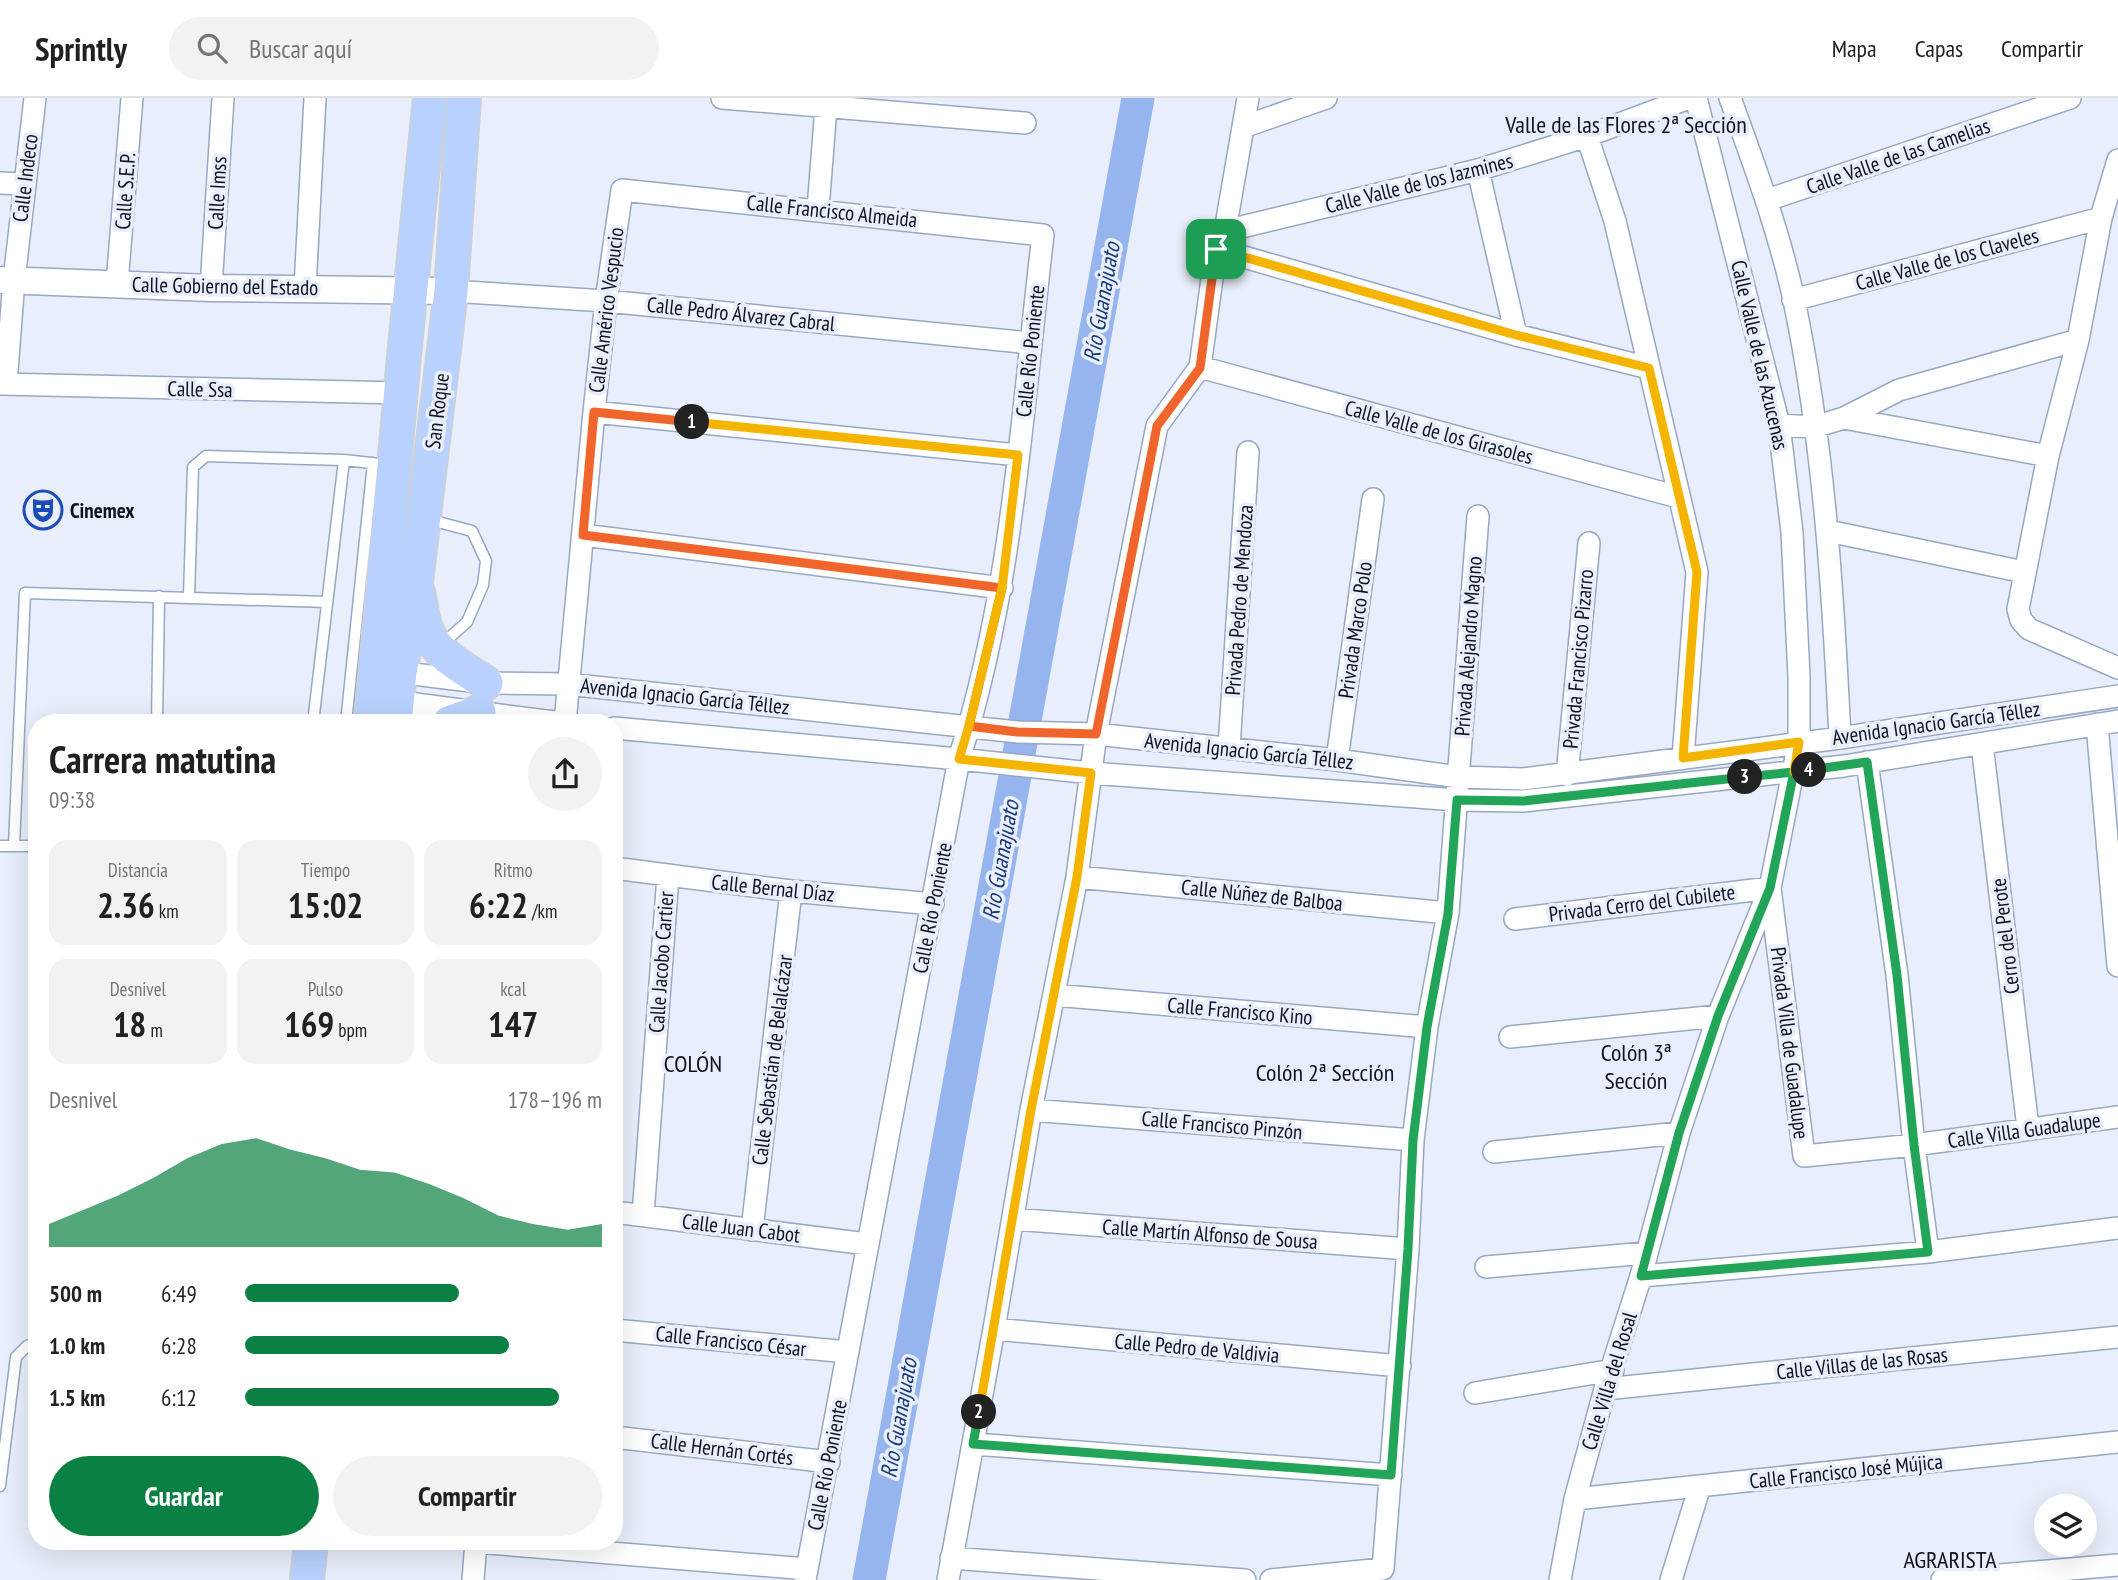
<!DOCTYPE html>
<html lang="es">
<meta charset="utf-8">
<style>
body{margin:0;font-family:"PT Sans Narrow",sans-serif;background:#f2f2f2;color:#202124;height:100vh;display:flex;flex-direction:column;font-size:26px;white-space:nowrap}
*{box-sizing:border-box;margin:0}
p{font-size:23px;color:#757577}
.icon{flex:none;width:38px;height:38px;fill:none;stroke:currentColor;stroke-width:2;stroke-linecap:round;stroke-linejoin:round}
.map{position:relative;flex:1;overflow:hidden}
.side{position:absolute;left:28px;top:616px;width:595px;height:836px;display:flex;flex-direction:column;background:#fff;border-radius:28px;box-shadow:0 7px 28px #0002}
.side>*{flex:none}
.controls{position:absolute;left:2034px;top:1396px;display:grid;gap:14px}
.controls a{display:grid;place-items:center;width:63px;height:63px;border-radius:50%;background:#fff;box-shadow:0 7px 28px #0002;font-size:35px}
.pin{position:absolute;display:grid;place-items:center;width:60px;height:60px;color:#fff;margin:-30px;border-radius:14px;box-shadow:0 4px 10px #0006}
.km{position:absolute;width:35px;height:35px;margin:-18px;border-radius:50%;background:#222;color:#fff;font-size:19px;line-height:35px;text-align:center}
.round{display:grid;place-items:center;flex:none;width:74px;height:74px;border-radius:37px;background:#f2f2f2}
.summary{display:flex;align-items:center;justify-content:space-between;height:119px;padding:0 21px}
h1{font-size:38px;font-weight:800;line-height:52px}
.metrics{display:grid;grid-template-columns:repeat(3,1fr);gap:10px;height:119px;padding:7px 21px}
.metrics div{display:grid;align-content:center;border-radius:18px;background:#f2f2f2;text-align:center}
.metrics b{font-size:35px;font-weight:800}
.metrics small{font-size:19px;font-weight:400}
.metrics p{font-size:19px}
.chart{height:196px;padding:14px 21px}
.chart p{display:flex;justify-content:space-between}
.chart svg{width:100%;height:126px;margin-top:7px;fill:#0b8043;opacity:.7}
.button{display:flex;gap:14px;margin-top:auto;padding:14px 21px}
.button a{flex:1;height:80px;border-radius:42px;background:#0b8043;color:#fff;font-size:28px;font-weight:800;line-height:80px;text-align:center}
.button a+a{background:#f2f2f2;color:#202124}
ul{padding:0 21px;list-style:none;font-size:23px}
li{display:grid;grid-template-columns:112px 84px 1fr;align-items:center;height:52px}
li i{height:18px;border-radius:9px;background:#0b8043}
header{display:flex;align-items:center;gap:42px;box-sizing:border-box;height:98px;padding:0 35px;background:#fff;border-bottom:2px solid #e0e0e0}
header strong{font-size:33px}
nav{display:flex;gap:38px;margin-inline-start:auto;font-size:24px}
.search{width:490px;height:63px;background:#f2f2f2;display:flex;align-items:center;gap:18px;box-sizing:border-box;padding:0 24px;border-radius:38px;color:#757577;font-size:26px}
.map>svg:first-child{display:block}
</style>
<header>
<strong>Sprintly</strong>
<div class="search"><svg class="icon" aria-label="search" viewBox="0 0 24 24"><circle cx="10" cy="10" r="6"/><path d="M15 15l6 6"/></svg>Buscar aquí</div>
<nav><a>Mapa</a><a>Capas</a><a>Compartir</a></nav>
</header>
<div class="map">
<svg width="2118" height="1482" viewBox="0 0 2118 1482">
<rect width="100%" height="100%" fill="#e8eefb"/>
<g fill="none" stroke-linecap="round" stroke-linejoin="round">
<path stroke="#96b5ee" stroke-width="33" d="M869,1482L1138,0"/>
<defs>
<path id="service" d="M344,362L380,366
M427,421L472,433L486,463L483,487L467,524L440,548
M189,499L193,369L206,358L344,362L313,625
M157,625L159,498
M346,625L373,365
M0,748H37
M14,748L25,495L327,504
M0,1388L16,1259L27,1248L37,1244"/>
<path id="minor" d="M722,0L1025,25
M1730,0C1754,66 1779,133 1794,202C1824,346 1833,493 1840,640
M1243,29L1326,0
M1587,38L1615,123L1697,474L1683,660
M2118,62L2101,120L2078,242L2048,358L2018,511L2021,522L2029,531L2118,570
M1478,72L1516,237
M0,85L24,86
M1767,102L2070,0
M818,111L826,9
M1225,133L1478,72L1587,38L1689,0
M1216,151L1516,237L1649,270
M117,186L132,0
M211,190L223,0
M305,190L315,0
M451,193L606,203L1030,245
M1793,202L2101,120
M1200,269L1678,399
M0,286L401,295
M6,286L14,182L35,0
M594,314L1018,357
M1844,320L2048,358
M1779,327L1814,329L1844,320L1899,292L2078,242
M1828,433L2024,474
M583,437L1002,490
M389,573L486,585L567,586L1018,634L1096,636L1337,662L1459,679L1523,681L1840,640L2118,598
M385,602L562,625
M565,625L594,314L606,203L622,92L1043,137C1022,312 1013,492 959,661L805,1482
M2097,626L2118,868
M614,630L959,661L1091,675L1457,702L1523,703L1844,668L2118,623
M1982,646L2028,1030
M1229,650L1248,354
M1337,662L1373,401
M1867,664L1897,877L1914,1047L1928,1154
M1567,677L1589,445
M614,770L791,793L933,806
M1077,779L1448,815
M1515,821L1770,790L1804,1058L1914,1047L2118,1019
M1054,897L1427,929
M1510,939L1718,918
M1031,1012L1413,1042
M1494,1054L1679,1035
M614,1114L867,1146
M643,1117L668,778
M1013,1121L1408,1151
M752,1132L791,793
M1486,1169L1646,1155
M1641,1178L1928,1154L2118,1130
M994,1231L1400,1268
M614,1232L848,1254
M1605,1291L2118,1239
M1475,1295L1613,1272
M614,1339L829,1364
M973,1346L1391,1377
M1575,1401L2118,1344
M476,1444L807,1471
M951,1460L1245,1482
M473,1482L476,1444
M948,1482L994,1231L1031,1012L1077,779L1096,636L1157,328L1200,269L1216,151L1225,133L1248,0
M1271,1482L1383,1471L1408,1151L1413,1042L1427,929L1448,815L1478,418
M1560,1482L1575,1401L1605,1291L1641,1178L1679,1035L1718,918L1770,790L1799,644V579L1792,434L1779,327L1696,0
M1671,1482L1700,1388
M1942,1482L2118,1467"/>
<path id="tertiary" d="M0,182L211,190L451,193"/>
<path id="primary" d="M418,494C421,506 422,521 427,533C437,557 465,571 486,585
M371,625L404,258L430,0
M395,625L400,574L416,484L451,193L464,0
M449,625L479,614
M307,1482L311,1444"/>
</defs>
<use href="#service" stroke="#98a7c4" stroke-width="13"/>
<use href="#minor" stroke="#98a7c4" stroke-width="24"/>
<use href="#tertiary" stroke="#98a7c4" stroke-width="29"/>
<use href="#primary" stroke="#cfd0d2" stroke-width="36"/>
<use href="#service" stroke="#fff" stroke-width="10"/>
<use href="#minor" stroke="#fff" stroke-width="21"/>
<use href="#tertiary" stroke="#fff" stroke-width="26"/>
<use href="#primary" stroke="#b9d1fe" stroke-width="33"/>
</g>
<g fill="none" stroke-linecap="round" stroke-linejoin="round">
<defs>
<path id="split-1" d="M692,324L594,314L583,437L1002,490L969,628L1017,634L1096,636L1157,328L1200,270L1216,151"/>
<path id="split-2" d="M692,324L1018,357L1002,490L969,628L959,661L1091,675L1077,779L1031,1012L979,1314"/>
<path id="split-3" d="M979,1314L973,1346L1391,1377L1408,1151L1413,1042L1427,929L1448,816L1457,702L1523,703L1745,679"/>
<path id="split-4" d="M1745,679L1794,674L1770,790L1718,918L1679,1035L1641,1178L1928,1154L1914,1047L1897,877L1867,664L1809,672"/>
<path id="split-5" d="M1216,151L1516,237L1649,270L1697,474L1683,660L1799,644L1794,674L1809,672"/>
</defs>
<use href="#split-1" stroke="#fff" stroke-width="14"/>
<use href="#split-2" stroke="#fff" stroke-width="14"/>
<use href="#split-3" stroke="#fff" stroke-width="14"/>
<use href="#split-4" stroke="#fff" stroke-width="14"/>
<use href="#split-5" stroke="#fff" stroke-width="14"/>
<use href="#split-1" stroke="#f0652b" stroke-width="9"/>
<use href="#split-2" stroke="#f5b400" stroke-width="9"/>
<use href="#split-3" stroke="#22a559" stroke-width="9"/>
<use href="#split-4" stroke="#22a559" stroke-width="9"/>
<use href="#split-5" stroke="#f5b400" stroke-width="9"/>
</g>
<defs>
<symbol id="theatre-ring" viewBox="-11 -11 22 22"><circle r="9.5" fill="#e8eefb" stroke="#1b4cb9" stroke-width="1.5"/><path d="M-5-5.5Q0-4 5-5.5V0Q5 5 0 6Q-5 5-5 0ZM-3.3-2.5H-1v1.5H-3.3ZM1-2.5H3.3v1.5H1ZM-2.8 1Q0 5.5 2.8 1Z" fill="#1b4cb9"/></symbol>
</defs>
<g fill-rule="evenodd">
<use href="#theatre-ring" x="21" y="390" width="44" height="44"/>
</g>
<g text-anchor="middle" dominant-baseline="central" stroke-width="7" stroke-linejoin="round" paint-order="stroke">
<g font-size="21" fill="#0e131e" stroke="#e8eefb">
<text transform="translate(1898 58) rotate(-19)">Calle Valle de las Camelias</text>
<text transform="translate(25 80) rotate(-83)">Calle Indeco</text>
<text transform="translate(1419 85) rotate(-14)">Calle Valle de los Jazmines</text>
<text transform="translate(125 93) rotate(-86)">Calle S.E.P.</text>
<text transform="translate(217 95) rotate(-87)">Calle Imss</text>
<text transform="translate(832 113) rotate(6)">Calle Francisco Almeida</text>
<text transform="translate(1947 161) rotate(-15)">Calle Valle de los Claveles</text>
<text transform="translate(225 188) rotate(1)">Calle Gobierno del Estado</text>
<text transform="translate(606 212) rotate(-83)">Calle Américo Vespucio</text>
<text transform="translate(741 216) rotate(6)">Calle Pedro Álvarez Cabral</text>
<text transform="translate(1030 253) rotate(-84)">Calle Río Poniente</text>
<text transform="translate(1760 257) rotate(77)">Calle Valle de las Azucenas</text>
<text transform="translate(200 291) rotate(1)">Calle Ssa</text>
<text transform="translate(437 313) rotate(-83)">San Roque</text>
<text transform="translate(1439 334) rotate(15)">Calle Valle de los Girasoles</text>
<text transform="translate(1239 502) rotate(-86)">Privada Pedro de Mendoza</text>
<text transform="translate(1355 532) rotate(-82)">Privada Marco Polo</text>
<text transform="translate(1468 548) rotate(-86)">Privada Alejandro Magno</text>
<text transform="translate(1578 561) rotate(-85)">Privada Francisco Pizarro</text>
<text transform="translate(685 598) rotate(6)">Avenida Ignacio García Téllez</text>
<text transform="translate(1936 625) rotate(-8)">Avenida Ignacio García Téllez</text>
<text transform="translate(1249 653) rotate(6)">Avenida Ignacio García Téllez</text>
<text transform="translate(773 790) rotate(6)">Calle Bernal Díaz</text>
<text transform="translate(1262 797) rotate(6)">Calle Núñez de Balboa</text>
<text transform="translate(1642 805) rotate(-7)">Privada Cerro del Cubilete</text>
<text transform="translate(932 810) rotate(-79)">Calle Río Poniente</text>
<text transform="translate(2005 838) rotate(-97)">Cerro del Perote</text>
<text transform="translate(661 864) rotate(-86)">Calle Jacobo Cartier</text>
<text transform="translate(1240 913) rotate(5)">Calle Francisco Kino</text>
<text transform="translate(1790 945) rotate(83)">Privada Villa de Guadalupe</text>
<text transform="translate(772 962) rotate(-83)">Calle Sebastián de Belalcázar</text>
<text transform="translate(1222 1027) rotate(5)">Calle Francisco Pinzón</text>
<text transform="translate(2024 1032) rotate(-8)">Calle Villa Guadalupe</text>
<text transform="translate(741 1130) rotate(7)">Calle Juan Cabot</text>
<text transform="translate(1210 1136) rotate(4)">Calle Martín Alfonso de Sousa</text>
<text transform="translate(731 1243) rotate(6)">Calle Francisco César</text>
<text transform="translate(1197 1250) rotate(5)">Calle Pedro de Valdivia</text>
<text transform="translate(1862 1265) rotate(-6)">Calle Villas de las Rosas</text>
<text transform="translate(1609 1283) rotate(-73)">Calle Villa del Rosal</text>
<text transform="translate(722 1351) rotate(7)">Calle Hernán Cortés</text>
<text transform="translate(827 1367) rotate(-79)">Calle Río Poniente</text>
<text transform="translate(1846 1373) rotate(-6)">Calle Francisco José Mújica</text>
</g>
<g font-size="21" font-weight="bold" fill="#0e131e" stroke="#e8eefb" text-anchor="start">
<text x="70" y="412">Cinemex</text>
</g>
<g font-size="23" font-style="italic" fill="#19397b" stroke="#e8eefb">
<text transform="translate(1101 204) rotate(-80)">Río Guanajuato</text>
<text transform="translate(1000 762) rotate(-80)">Río Guanajuato</text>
<text transform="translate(898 1320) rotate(-80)">Río Guanajuato</text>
</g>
<g font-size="24" fill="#0e131e" stroke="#e8eefb">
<text x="1626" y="26">Valle de las Flores 2ª Sección</text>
<text x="1636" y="954">Colón 3ª<tspan x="1636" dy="28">Sección</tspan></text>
<text x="693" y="965">COLÓN</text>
<text x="1325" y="974">Colón 2ª Sección</text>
<text x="1950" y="1461">AGRARISTA</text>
</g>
</g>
</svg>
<div class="controls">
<a><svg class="icon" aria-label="layers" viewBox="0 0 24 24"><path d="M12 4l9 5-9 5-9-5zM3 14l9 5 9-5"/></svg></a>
</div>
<div class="pin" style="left:1216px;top:151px;background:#1e9e55"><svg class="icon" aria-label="arrive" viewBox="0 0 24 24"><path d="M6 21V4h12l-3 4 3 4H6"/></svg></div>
<b class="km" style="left:692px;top:324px">1</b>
<b class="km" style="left:979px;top:1314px">2</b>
<b class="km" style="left:1745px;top:679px">3</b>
<b class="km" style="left:1809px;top:672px">4</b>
<section class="side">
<div class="summary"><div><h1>Carrera matutina</h1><p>09:38</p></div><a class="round"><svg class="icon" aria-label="share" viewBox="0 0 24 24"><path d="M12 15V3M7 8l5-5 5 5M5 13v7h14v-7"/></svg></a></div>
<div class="metrics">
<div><p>Distancia</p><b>2.36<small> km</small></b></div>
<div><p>Tiempo</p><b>15:02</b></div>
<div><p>Ritmo</p><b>6:22<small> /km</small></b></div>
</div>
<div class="metrics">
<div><p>Desnivel</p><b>18<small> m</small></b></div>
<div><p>Pulso</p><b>169<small> bpm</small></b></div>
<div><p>kcal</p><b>147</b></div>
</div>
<div class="chart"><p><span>Desnivel</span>178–196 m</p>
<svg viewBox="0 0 160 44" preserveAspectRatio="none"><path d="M0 44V36L10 31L20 26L30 20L40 13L50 8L60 6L70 10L80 13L90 17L100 18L110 22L120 27L130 33L140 36L150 38L160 36V44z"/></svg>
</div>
<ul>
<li><b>500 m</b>6:49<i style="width:60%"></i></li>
<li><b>1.0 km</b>6:28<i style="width:74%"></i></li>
<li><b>1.5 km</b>6:12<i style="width:88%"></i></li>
</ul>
<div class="button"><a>Guardar</a><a>Compartir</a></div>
</section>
</div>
